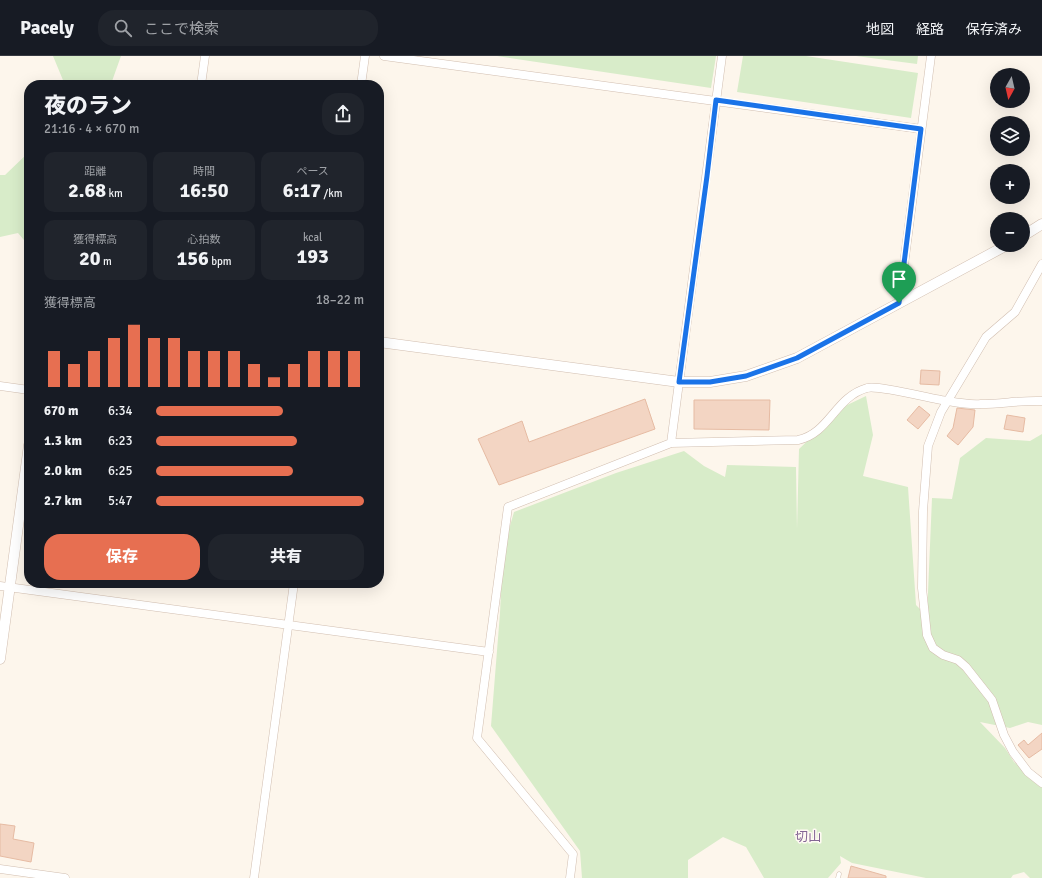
<!DOCTYPE html>
<html lang="ja">
<meta charset="utf-8">
<style>
body{margin:0;font-family:Signika,"Noto Sans JP",sans-serif;background:#20242c;color:#f1f3f6;height:100vh;display:flex;flex-direction:column;font-size:15px;white-space:nowrap}
*{box-sizing:border-box;margin:0}
p{font-size:13px;color:#9ea1a6}
.icon{flex:none;width:22px;height:22px;fill:none;stroke:currentColor;stroke-width:2;stroke-linecap:round;stroke-linejoin:round}
.map{position:relative;flex:1;overflow:hidden}
.drawer{position:absolute;left:24px;top:24px;width:360px;height:508px;display:flex;flex-direction:column;background:#171b24;border-radius:16px;box-shadow:0 4px 16px #0002}
.drawer>*{flex:none}
.needle{width:26px;rotate:188deg}
.tools{position:absolute;left:990px;top:12px;display:grid;gap:8px}
.tools a{display:grid;place-items:center;width:40px;height:40px;border-radius:50%;background:#171b24;box-shadow:0 4px 16px #0002;font-size:20px}
.pin{position:absolute;display:grid;place-items:center;width:34px;height:34px;color:#fff;margin:-41px -17px;border-radius:50% 50% 50% 0;rotate:-45deg;box-shadow:0 0 4px #0007}
.pin .icon{rotate:45deg}
.round{display:grid;place-items:center;flex:none;width:42px;height:42px;border-radius:16px;background:#20242c}
.head{display:flex;align-items:center;justify-content:space-between;height:68px;padding:0 20px}
h1{font-size:22px;font-weight:800;line-height:30px}
.metrics{display:grid;grid-template-columns:repeat(3,1fr);gap:6px;height:68px;padding:4px 20px}
.metrics div{display:grid;align-content:center;border-radius:10px;background:#20242c;text-align:center}
.metrics b{font-size:20px;font-weight:800}
.metrics small{font-size:11px;font-weight:400}
.metrics p{font-size:11px}
.chart{height:112px;padding:8px 20px}
.chart p{display:flex;justify-content:space-between}
.chart svg{width:100%;height:72px;margin-top:4px;stroke:#e76f51;stroke-width:6}
.primary-button{display:flex;gap:8px;margin-top:auto;padding:8px 20px}
.primary-button a{flex:1;height:46px;border-radius:16px;background:#e76f51;color:#fff;font-size:16px;font-weight:800;line-height:46px;text-align:center}
.primary-button a+a{background:#20242c;color:#f1f3f6}
ul{padding:0 20px;list-style:none;font-size:13px}
li{display:grid;grid-template-columns:64px 48px 1fr;align-items:center;height:30px}
li i{height:10px;border-radius:5px;background:#e76f51}
header{display:flex;align-items:center;gap:24px;box-sizing:border-box;height:56px;padding:0 20px;background:#171b24;border-bottom:1px solid #363941}
header strong{font-size:19px}
nav{display:flex;gap:22px;margin-inline-start:auto;font-size:14px}
.search{width:280px;height:36px;background:#20242c;display:flex;align-items:center;gap:10px;box-sizing:border-box;padding:0 14px;border-radius:16px;color:#9ea1a6;font-size:15px}
.map>svg:first-child{display:block}
</style>
<header>
<strong>Pacely</strong>
<div class="search"><svg class="icon" aria-label="search" viewBox="0 0 24 24"><circle cx="10" cy="10" r="6"/><path d="M15 15l6 6"/></svg>ここで検索</div>
<nav><a>地図</a><a>経路</a><a>保存済み</a></nav>
</header>
<div class="map">
<svg width="1042" height="822" viewBox="0 0 1042 822">
<rect width="100%" height="100%" fill="#fdf6ec"/>
<path fill="#d8ecc9" d="M53,0H121L111,28L114,29H65Z
M497,0H716L711,32Z
M743,0H806L918,17L911,62L737,36Z
M856,0H918L917,8Z
M29,96V190L18,177L0,181V119H5Z
M866,340L873,379L863,420L908,431L916,549L927,560L932,442L952,443L960,402L986,382L1030,385L1042,378V669L1028,666L1010,672L980,666L1005,692L1014,706L1042,728V822H1030L1024,816L1013,819L1011,822H926L852,807L840,800L841,807L828,822H764L746,791L723,781L688,804V822H582L580,795L491,670L500,557L503,494L514,456L616,417L684,395L704,410L725,421L727,409L796,411L797,473L799,393L843,351Z"/>
<path fill="#f3d5c3" stroke="#e6bba3" d="M921,314L940,315L939,329L920,328Z
M645,343L655,373L499,429L478,383L522,365L529,386Z
M694,344H770L769,374L694,373Z
M919,350L930,359L918,373L907,364Z
M957,352L975,354L973,371L958,389L947,380L953,372Z
M1007,359L1025,362L1023,376L1004,373Z
M1042,677V693L1029,702L1018,689L1024,684L1028,689Z
M0,768L15,770L13,783L34,787L31,806L0,800Z
M851,810L886,820V822H848Z"/>
<g fill="none" stroke-linecap="round" stroke-linejoin="round">
<defs>
<path id="service" d="M838,822L839,818"/>
<path id="minor" d="M384,0L921,73
M722,0L671,387L798,384C830,377 835,341 867,332C879,329 932,343 948,345C959,347 971,349 981,348C1002,348 1021,344 1042,345
M201,29L205,0
M361,29L365,0
M1042,208L1015,256L986,281L941,356L928,390L923,455L922,532L927,579L933,592L943,599L958,604L966,611L992,644L1004,679L1013,696L1028,716L1042,727
M899,247L931,0
M0,330L29,334
M0,530L489,596
M0,813L65,822
M254,822L294,527
M570,822L573,798L477,682L508,451L671,387"/>
<path id="tertiary" d="M1023,180L1042,168
M379,286L679,326H710L746,320L797,302L1007,189
M0,603L29,389"/>
</defs>
<use href="#service" stroke="#d1beb0" stroke-width="5"/>
<use href="#minor" stroke="#d1beb0" stroke-width="9"/>
<use href="#tertiary" stroke="#d1beb0" stroke-width="11"/>
<use href="#service" stroke="#fff" stroke-width="4"/>
<use href="#minor" stroke="#fff" stroke-width="8"/>
<use href="#tertiary" stroke="#fff" stroke-width="10"/>
</g>
<g fill="none" stroke-linecap="round" stroke-linejoin="round">
<defs>
<path id="route" d="M716,44L921,73L899,247L797,302L746,320L710,326H679L707,120Z"/>
</defs>
<use href="#route" stroke="#fff" stroke-width="8"/>
<use href="#route" stroke="#1a73e8" stroke-width="5"/>
</g>
<g text-anchor="middle" dominant-baseline="central" stroke-width="3" stroke-linejoin="round" paint-order="stroke">
<g font-size="13" fill="#846695" stroke="#fffaf3">
<text x="808" y="781">切山</text>
</g>
</g>
</svg>
<div class="tools">
<a><svg class="needle" viewBox="-14 -14 28 28"><path d="M0-13l5 13h-10z" fill="#e53935"/><path d="M0 13l5-13h-10z" fill="#9ea1a6"/></svg></a>
<a><svg class="icon" aria-label="layers" viewBox="0 0 24 24"><path d="M12 4l9 5-9 5-9-5zM3 14l9 5 9-5"/></svg></a>
<a>+</a>
<a>−</a>
</div>
<div class="pin" style="left:899px;top:247px;background:#1e9e55"><svg class="icon" aria-label="arrive" viewBox="0 0 24 24"><path d="M6 21V4h12l-3 4 3 4H6"/></svg></div>
<section class="drawer">
<div class="head"><div><h1>夜のラン</h1><p>21:16 · 4 × 670 m</p></div><a class="round"><svg class="icon" aria-label="share" viewBox="0 0 24 24"><path d="M12 15V3M7 8l5-5 5 5M5 13v7h14v-7"/></svg></a></div>
<div class="metrics">
<div><p>距離</p><b>2.68<small> km</small></b></div>
<div><p>時間</p><b>16:50</b></div>
<div><p>ペース</p><b>6:17<small> /km</small></b></div>
</div>
<div class="metrics">
<div><p>獲得標高</p><b>20<small> m</small></b></div>
<div><p>心拍数</p><b>156<small> bpm</small></b></div>
<div><p>kcal</p><b>193</b></div>
</div>
<div class="chart"><p><span>獲得標高</span>18–22 m</p>
<svg viewBox="0 0 160 44" preserveAspectRatio="none"><path d="M5 44V22M15 44V30M25 44V22M35 44V14M45 44V6M55 44V14M65 44V14M75 44V22M85 44V22M95 44V22M105 44V30M115 44V38M125 44V30M135 44V22M145 44V22M155 44V22"/></svg>
</div>
<ul>
<li><b>670 m</b>6:34<i style="width:61%"></i></li>
<li><b>1.3 km</b>6:23<i style="width:68%"></i></li>
<li><b>2.0 km</b>6:25<i style="width:66%"></i></li>
<li><b>2.7 km</b>5:47<i style="width:100%"></i></li>
</ul>
<div class="primary-button"><a>保存</a><a>共有</a></div>
</section>
</div>
